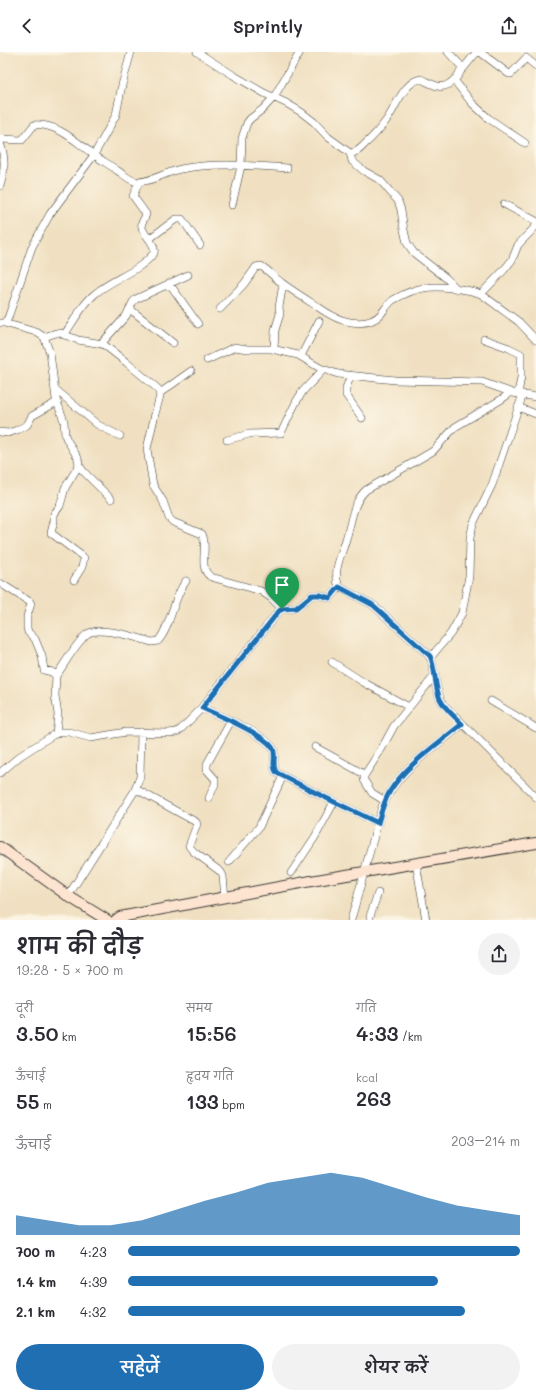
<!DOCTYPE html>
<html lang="hi">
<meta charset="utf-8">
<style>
body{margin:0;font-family:Mali,"Playpen Sans Deva",sans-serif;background:#f2f2f3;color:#2b2b33;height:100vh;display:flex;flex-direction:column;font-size:15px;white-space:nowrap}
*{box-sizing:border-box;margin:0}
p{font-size:13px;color:#7c7c81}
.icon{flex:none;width:22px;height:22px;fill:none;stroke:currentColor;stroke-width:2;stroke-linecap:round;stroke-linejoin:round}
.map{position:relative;height:868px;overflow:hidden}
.panel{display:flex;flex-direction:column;background:#fff;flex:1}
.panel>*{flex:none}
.pin{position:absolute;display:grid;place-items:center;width:34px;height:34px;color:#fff;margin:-41px -17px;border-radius:50% 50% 50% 0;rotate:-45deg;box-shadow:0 0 4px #0007}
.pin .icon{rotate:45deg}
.round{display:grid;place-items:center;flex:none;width:42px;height:42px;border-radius:21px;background:#f2f2f3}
.headline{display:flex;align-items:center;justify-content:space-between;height:68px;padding:0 16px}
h1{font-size:22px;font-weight:600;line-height:30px}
.metrics{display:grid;grid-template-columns:repeat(3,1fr);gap:6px;height:68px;padding:4px 16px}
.metrics div{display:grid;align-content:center}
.metrics b{font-size:20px;font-weight:600}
.metrics small{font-size:11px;font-weight:400}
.metrics p{font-size:11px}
.chart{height:112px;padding:8px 16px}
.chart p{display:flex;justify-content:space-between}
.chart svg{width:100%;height:72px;margin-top:4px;fill:#1f6fb2;opacity:.7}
.cta{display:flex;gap:8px;margin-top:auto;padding:8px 16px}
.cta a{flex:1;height:46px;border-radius:24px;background:#1f6fb2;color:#fff;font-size:16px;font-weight:600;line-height:46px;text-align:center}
.cta a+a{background:#f2f2f3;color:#2b2b33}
ul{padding:0 16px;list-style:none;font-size:13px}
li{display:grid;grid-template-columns:64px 48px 1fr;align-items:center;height:30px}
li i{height:10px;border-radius:5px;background:#1f6fb2}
header{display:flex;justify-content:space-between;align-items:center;height:52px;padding:0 16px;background:#fff;font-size:18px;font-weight:600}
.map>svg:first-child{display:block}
</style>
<header><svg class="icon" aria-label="back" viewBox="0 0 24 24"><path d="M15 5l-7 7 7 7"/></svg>Sprintly<svg class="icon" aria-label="share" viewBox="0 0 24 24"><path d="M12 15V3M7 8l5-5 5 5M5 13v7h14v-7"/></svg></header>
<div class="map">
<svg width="536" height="868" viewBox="0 0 536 868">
<rect width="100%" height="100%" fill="#fcf5e5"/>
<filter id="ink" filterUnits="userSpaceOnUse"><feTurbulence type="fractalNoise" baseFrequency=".025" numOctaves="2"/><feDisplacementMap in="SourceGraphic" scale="8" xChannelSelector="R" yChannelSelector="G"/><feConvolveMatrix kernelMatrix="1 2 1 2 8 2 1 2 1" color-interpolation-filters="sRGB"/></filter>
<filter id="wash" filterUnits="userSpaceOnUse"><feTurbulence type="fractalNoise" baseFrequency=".012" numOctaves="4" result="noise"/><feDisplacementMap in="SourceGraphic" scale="16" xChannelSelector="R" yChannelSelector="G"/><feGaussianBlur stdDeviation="0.9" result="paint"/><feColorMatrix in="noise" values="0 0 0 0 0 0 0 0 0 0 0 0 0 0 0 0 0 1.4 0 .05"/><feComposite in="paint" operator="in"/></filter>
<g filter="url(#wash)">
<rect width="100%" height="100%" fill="#f0e0c1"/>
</g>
<g filter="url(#ink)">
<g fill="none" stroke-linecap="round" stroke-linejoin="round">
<defs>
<path id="street" d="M197,0L233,23L264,41L286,51L301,60L314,70L328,85L350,101C357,101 361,96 365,92C374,84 381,76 388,66C396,54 405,29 421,27C436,34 443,40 456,26C459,23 461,20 462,15L448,0
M462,18L475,2L480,0L509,22H511L526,6L536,14
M454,28L472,51L488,66L525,91
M0,87L22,88L34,73C57,71 75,89 93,102C101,108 110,113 118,119C123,122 128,127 134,129C146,133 168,119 181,117C215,110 253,114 287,116
M0,91C6,107 5,118 0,134
M350,101L352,109L364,119L380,128L398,149L401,158L404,178L407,191L414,201L446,226L457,237
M504,152L536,169
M232,153L241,114L242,86L247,71L250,67L263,57L274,45L300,0
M149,187L176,167H182L200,193
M169,231L198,272
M481,242L504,218L512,208L518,193L536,174
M130,257L173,291
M220,257L244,232L256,215L261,214C269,219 275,226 282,231C293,239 304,246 315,253C324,259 332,265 342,268C356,272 371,273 381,262C385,257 388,252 393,248C402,243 414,237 424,236C437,233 469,237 481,242L519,270L536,288
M0,271H4L8,266L32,195L50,162L94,103L116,63L122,33L131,0
M4,271L36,280L44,285L50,301L56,347L64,369L65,383L67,388L78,406L79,413L65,436L60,454L54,462V469L51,481L82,504L84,506L82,515L74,528
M64,283C74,269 83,251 96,241C114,226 139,220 154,201C157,190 139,181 142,171C143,168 145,166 146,162L133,144L139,130
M44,285L56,281H60L78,288L103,292L126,310L158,337L160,344L155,362L147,397L153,433L163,449L169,466L173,470L202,482C209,495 197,516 211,525L261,539L271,546L282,557
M484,287L509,296L521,302V325L518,342
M101,292L126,264L133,250L136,247L188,223
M274,297L275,278L280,262L279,255L283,232
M301,304L319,269
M207,308L235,295L247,297H272L298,303L320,316L338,322L395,328L482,330L513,341
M351,323L346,336V343L362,366
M55,337L98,373L120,384
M160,341L191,319
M536,345L513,341H510L502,347L455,375L433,399L366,438C352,451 352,469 346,487C342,503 332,518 339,535L373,553L430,604C436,620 434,638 443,652L536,745
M518,355L536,362
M0,380L8,381L17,378L27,373L32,364L57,350
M227,388L249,382L281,381L296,350L303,339L323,318
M79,413L83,419L111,447
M0,531L30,550L31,552L27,564V576L28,580L35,587L42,604L44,618L52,620L56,624L55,644L58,662L56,682
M430,606L451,581L462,561L469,524L470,486L473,472L492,433L523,342
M332,610L363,630L409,655
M56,624C65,612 75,592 87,582C99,573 138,586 152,590L158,589C171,575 173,545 186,529
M491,649L536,676
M202,656C218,663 262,681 272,695C278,703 270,713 277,721L322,744L378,771
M315,695L364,722
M0,721L20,704L53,683L60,680H69L91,686L126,680L168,681L177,680L181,677L199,659L279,559L283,557L296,556L312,543H320L330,546L339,535
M136,737L196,770L197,772L189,794L194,800L221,820L223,824L225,846
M209,746L215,732V727L207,718V712L231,669
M385,749L372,741L364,728V724L382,696L394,674L435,623
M229,810L259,775L283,724
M416,811L426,868
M291,821L315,785L334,750
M68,844L134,740L140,725L141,680
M351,868L382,755C386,747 390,738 396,731C411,710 442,689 462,673
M370,868V864L378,841"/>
<path id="secondary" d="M0,795L68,844L107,868
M116,868L120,865L311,829L536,791"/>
</defs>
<use href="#street" stroke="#3c3935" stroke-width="8"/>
<use href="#secondary" stroke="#3c3935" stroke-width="12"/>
<use href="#street" stroke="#fff" stroke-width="7"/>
<use href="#secondary" stroke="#fde4d1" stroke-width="10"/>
</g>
</g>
<g fill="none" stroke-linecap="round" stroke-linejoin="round" filter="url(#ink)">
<defs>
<path id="route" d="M339,535L373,553L430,604C436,617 434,633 440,647C444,656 455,665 462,672C438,692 406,713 390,739C384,749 381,760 378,771L322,744L277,721C270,713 278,703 272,695C262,681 218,663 202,656L279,559L283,557L296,556L312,543H320L330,546Z"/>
</defs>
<use href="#route" stroke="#fff" stroke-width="8"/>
<use href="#route" stroke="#1f6fb2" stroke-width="5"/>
</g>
</svg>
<div class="pin" style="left:282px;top:557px;background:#1e9e55"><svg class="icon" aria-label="arrive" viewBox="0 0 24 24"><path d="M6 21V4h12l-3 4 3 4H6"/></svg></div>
</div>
<section class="panel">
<div class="headline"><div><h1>शाम की दौड़</h1><p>19:28 · 5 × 700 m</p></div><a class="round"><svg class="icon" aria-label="share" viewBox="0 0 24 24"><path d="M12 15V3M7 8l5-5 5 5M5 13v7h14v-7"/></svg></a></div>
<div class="metrics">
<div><p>दूरी</p><b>3.50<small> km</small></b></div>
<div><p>समय</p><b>15:56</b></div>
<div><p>गति</p><b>4:33<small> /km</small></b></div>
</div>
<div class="metrics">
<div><p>ऊँचाई</p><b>55<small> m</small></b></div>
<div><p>हृदय गति</p><b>133<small> bpm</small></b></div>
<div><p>kcal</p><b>263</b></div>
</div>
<div class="chart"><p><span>ऊँचाई</span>203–214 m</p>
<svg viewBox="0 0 160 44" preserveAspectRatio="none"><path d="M0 44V32L10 35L20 38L30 38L40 35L50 29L60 23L70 18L80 12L90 9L100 6L110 9L120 15L130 21L140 26L150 29L160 32V44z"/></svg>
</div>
<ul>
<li><b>700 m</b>4:23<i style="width:100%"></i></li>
<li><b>1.4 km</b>4:39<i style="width:79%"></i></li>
<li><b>2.1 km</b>4:32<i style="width:86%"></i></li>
</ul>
<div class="cta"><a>सहेजें</a><a>शेयर करें</a></div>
</section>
